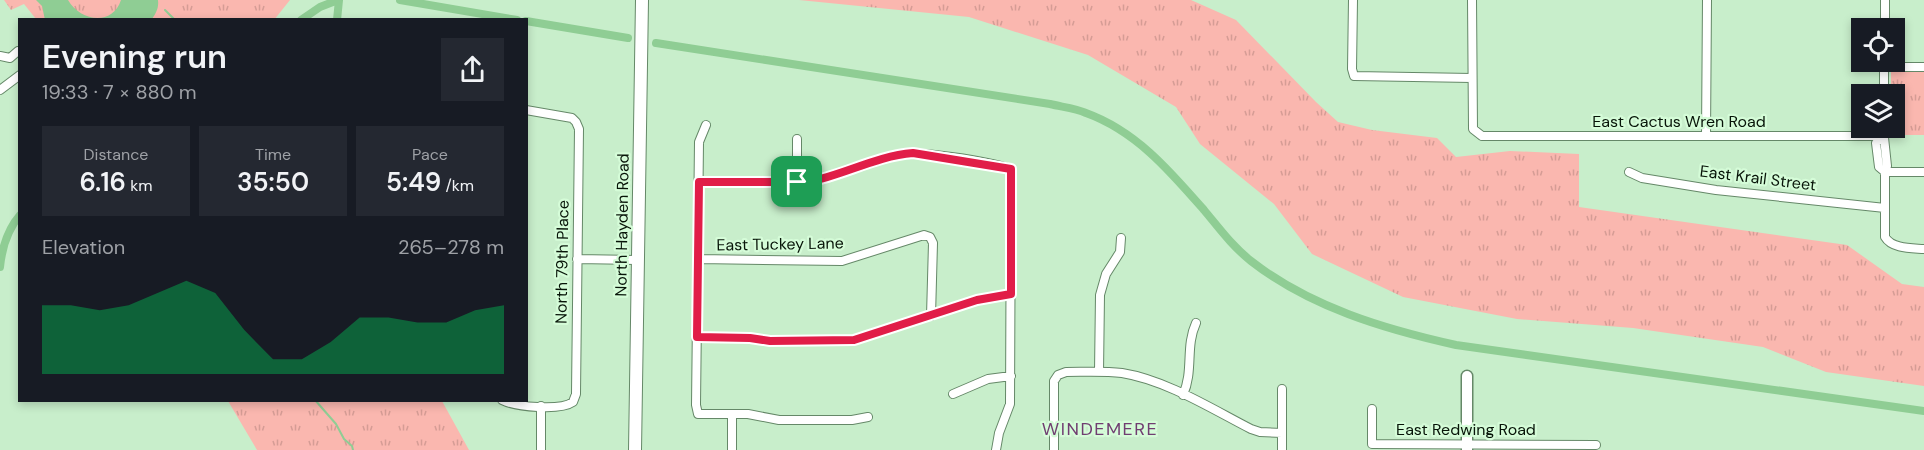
<!DOCTYPE html>
<meta charset="utf-8">
<style>
body{margin:0;font-family:"DM Sans",sans-serif;background:#242831;color:#f1f3f6;height:100vh;display:flex;flex-direction:column;font-size:22px;white-space:nowrap}
*{box-sizing:border-box;margin:0}
p{font-size:20px;color:#9ea1a6}
.icon{flex:none;width:33px;height:33px;fill:none;stroke:currentColor;stroke-width:2;stroke-linecap:round;stroke-linejoin:round}
.map{position:relative;flex:1;overflow:hidden}
.panel{position:absolute;left:18px;top:18px;width:510px;height:384px;display:flex;flex-direction:column;background:#171b24;border-radius:0px;box-shadow:0 3px 9px #0003}
.panel>*{flex:none}
.fabs{position:absolute;left:1851px;top:18px;display:grid;gap:12px}
.fabs a{display:grid;place-items:center;width:54px;height:54px;border-radius:0px;background:#171b24;box-shadow:0 3px 9px #0003;font-size:30px}
.pin{position:absolute;display:grid;place-items:center;width:51px;height:51px;color:#fff;margin:-26px;border-radius:12px;box-shadow:0 3px 9px #0006}
.round{display:grid;place-items:center;flex:none;width:63px;height:63px;border-radius:0px;background:#242831}
.head{display:flex;align-items:center;justify-content:space-between;height:102px;padding:0 24px}
h1{font-size:33px;font-weight:600;line-height:45px}
.metrics{display:grid;grid-template-columns:repeat(3,1fr);gap:9px;height:102px;padding:6px 24px}
.metrics div{display:grid;align-content:center;border-radius:0px;background:#242831;text-align:center}
.metrics b{font-size:26px;font-weight:600}
.metrics small{font-size:16px;font-weight:400}
.metrics p{font-size:16px}
.chart{height:168px;padding:12px 24px}
.chart p{display:flex;justify-content:space-between}
.chart svg{width:100%;height:108px;margin-top:6px;fill:#0b8043;opacity:.7}
.map>svg:first-child{display:block}
</style>
<div class="map">
<svg width="1924" height="450" viewBox="0 0 1924 450">
<defs>
<pattern id="grass-tufts" width="24" height="20" patternUnits="userSpaceOnUse" patternTransform="scale(1.5)"><rect width="24" height="20" fill="#fab7af"/><path d="M3 7l-1-3M5 7V3M7 7l1-3M15 17l-1-3M17 17v-4M19 17l1-3" fill="none" stroke="#d59c95"/></pattern>
</defs>
<rect width="100%" height="100%" fill="#c8eecb"/>
<path fill="url(#grass-tufts)" d="M4,0H290L274,20L36,19L24,4L11,10Z
M799,0H1191L1236,20L1316,102L1338,122L1372,130L1437,138L1456,157L1510,151L1579,154V207L1847,245L1902,284L1924,287V386L1826,372L1763,347L1633,328L1517,319L1403,297L1312,254L1274,204L1200,144L1176,107L1088,55L969,17Z
M1891,72H1924V135H1890V128H1894V94H1891Z
M228,401H442L469,450H257Z"/>
<path fill="#8fcd94" d="M36,0H68C80,21 112,27 121,0H158C159,8 156,13 152,19L45,20L42,6Z"/>
<g fill="none" stroke-linecap="round" stroke-linejoin="round">
<path stroke="#8fcd94" stroke-width="2" d="M165,10L175,20
M315,400L336,424L344,439L352,446L353,450"/>
<path stroke="#8fcd94" stroke-width="8" d="M400,0L517,20
M301,20L320,7L338,0
M337,20L339,0
M526,21L628,38
M656,43L1050,104C1062,107 1075,108 1086,113C1136,131 1170,171 1204,210C1219,228 1232,246 1251,261C1310,307 1384,329 1456,345L1924,411
M0,267C2,248 7,230 20,215"/>
<defs>
<path id="minor" d="M1353,0L1352,69L1354,76L1472,78
M1472,0L1473,129L1482,136H1883
M1885,28V0
M0,56L10,58L18,51L20,52
M1884,67H1924
M0,90L20,75
M1884,94V62
M706,125L699,142L696,405L698,414H748L779,420H852L868,417
M1883,128L1887,166L1885,172V237C1892,249 1912,248 1924,249
M1706,136L1707,0
M1883,136L1876,143L1879,167L1885,172
M1629,172L1642,178L1716,190L1885,208
M1885,172H1924
M699,182H808C838,177 866,162 896,155C919,150 988,161 1011,169L1010,404L999,433L996,450
M797,182V139
M577,259L637,260
M698,259L842,261L924,235L930,237L933,243L931,316
M697,337L750,338L769,341L854,340L977,300L1011,294
M1099,372L1100,295L1106,274L1120,252L1121,238
M953,394L988,379L1011,376
M1183,395C1194,370 1185,347 1196,323
M502,400C516,407 560,411 573,402L576,394L579,129L576,122L572,118L526,110
M1372,409V444L1596,445
M541,450V406
M732,450V414
M1054,450V381L1058,375L1066,372C1085,372 1104,371 1122,373C1166,380 1212,409 1251,429L1260,432L1282,433
M1282,450V389"/>
<path id="tertiary" d="M1467,450V376"/>
<path id="secondary" d="M635,450L642,0"/>
</defs>
<use href="#minor" stroke="#658868" stroke-width="10"/>
<use href="#tertiary" stroke="#658868" stroke-width="13"/>
<use href="#secondary" stroke="#658868" stroke-width="14"/>
<use href="#minor" stroke="#fff" stroke-width="8"/>
<use href="#tertiary" stroke="#fff" stroke-width="10"/>
<use href="#secondary" stroke="#fff" stroke-width="12"/>
</g>
<g fill="none" stroke-linecap="round" stroke-linejoin="round">
<defs>
<path id="route" d="M913,153L1011,169V294L977,300L854,340L770,341L750,338L697,337L699,182H808C844,175 876,156 913,153Z"/>
</defs>
<use href="#route" stroke="#fff" stroke-width="12"/>
<use href="#route" stroke="#e11d48" stroke-width="8"/>
</g>
<g text-anchor="middle" dominant-baseline="central" stroke-width="4.5" stroke-linejoin="round" paint-order="stroke">
<g font-size="16" fill="#071408" stroke="#d5fcd8">
<text x="1679" y="121">East Cactus Wren Road</text>
<text transform="translate(1758 178) rotate(7)">East Krail Street</text>
<text transform="translate(622 225) rotate(-89)">North Hayden Road</text>
<text transform="translate(780 244) rotate(-1)">East Tuckey Lane</text>
<text transform="translate(562 262) rotate(-89)">North 79th Place</text>
<text x="1466" y="429">East Redwing Road</text>
</g>
<g font-size="18" letter-spacing="1.5" fill="#703e71" stroke="#d5fcd8">
<text x="1100" y="429">WINDEMERE</text>
</g>
</g>
</svg>
<div class="fabs">
<a><svg class="icon" aria-label="locate" viewBox="0 0 24 24"><circle cx="12" cy="12" r="6"/><path d="M12 2v4M12 18v4M2 12h4M18 12h4"/></svg></a>
<a><svg class="icon" aria-label="layers" viewBox="0 0 24 24"><path d="M12 4l9 5-9 5-9-5zM3 14l9 5 9-5"/></svg></a>
</div>
<div class="pin" style="left:797px;top:182px;background:#1e9e55"><svg class="icon" aria-label="arrive" viewBox="0 0 24 24"><path d="M6 21V4h12l-3 4 3 4H6"/></svg></div>
<section class="panel">
<div class="head"><div><h1>Evening run</h1><p>19:33 · 7 × 880 m</p></div><a class="round"><svg class="icon" aria-label="share" viewBox="0 0 24 24"><path d="M12 15V3M7 8l5-5 5 5M5 13v7h14v-7"/></svg></a></div>
<div class="metrics">
<div><p>Distance</p><b>6.16<small> km</small></b></div>
<div><p>Time</p><b>35:50</b></div>
<div><p>Pace</p><b>5:49<small> /km</small></b></div>
</div>
<div class="chart"><p><span>Elevation</span>265–278 m</p>
<svg viewBox="0 0 160 44" preserveAspectRatio="none"><path d="M0 44V16L10 16L20 18L30 16L40 11L50 6L60 11L70 26L80 38L90 38L100 31L110 21L120 21L130 23L140 23L150 18L160 16V44z"/></svg>
</div>
</section>
</div>
